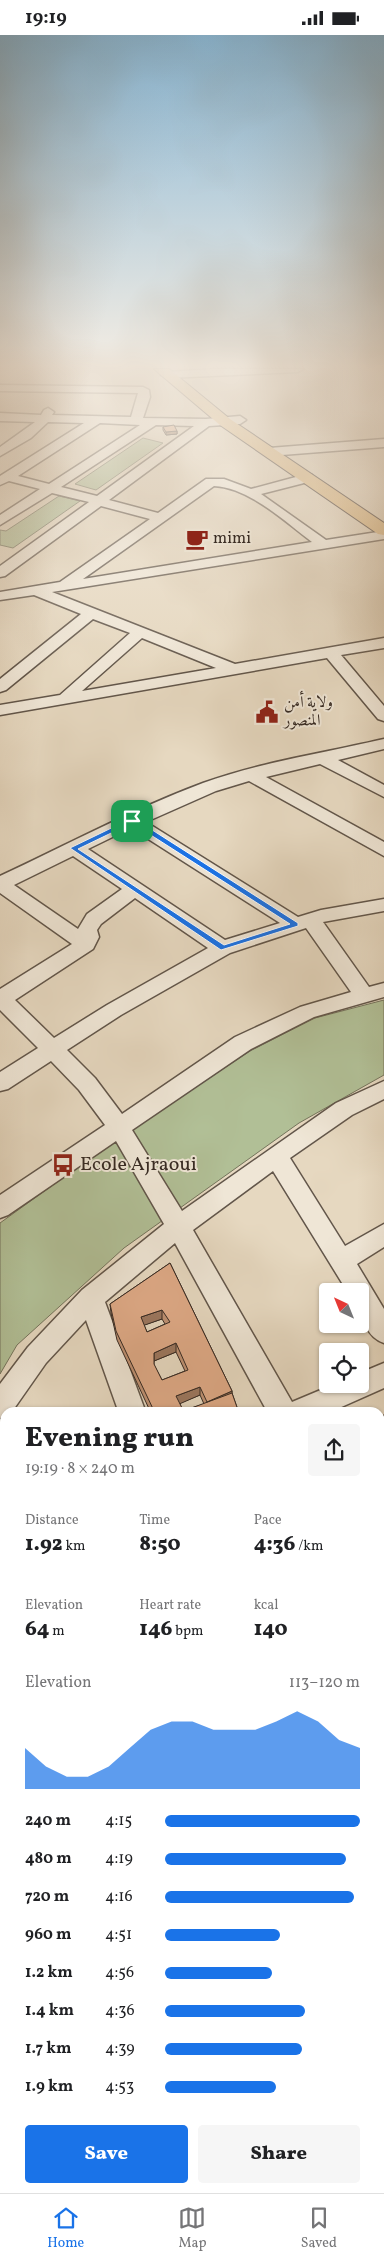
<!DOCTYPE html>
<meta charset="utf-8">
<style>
body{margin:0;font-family:Vollkorn,Amiri,serif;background:#f6f6f6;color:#202124;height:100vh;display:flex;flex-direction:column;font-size:19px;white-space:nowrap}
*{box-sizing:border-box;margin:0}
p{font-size:16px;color:#757577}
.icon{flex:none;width:28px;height:28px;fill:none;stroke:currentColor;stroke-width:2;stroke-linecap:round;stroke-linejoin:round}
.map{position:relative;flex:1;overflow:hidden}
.details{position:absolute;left:0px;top:1372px;width:385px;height:786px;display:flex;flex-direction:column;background:#fff;border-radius:15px 15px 0 0;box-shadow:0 1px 4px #0004}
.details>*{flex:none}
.needle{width:32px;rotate:317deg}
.tools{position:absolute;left:319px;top:1248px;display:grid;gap:10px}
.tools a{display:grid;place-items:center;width:50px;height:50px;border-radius:5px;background:#fff;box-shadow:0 1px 4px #0004;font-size:25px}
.pin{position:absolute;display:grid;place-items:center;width:42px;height:42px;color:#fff;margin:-21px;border-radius:10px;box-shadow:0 2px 8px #0006}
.round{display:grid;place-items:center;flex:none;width:52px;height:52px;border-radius:5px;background:#f6f6f6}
.head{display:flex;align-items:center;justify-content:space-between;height:85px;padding:0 25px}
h1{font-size:28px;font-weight:800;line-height:38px}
.figures{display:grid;grid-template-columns:repeat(3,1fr);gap:8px;height:85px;padding:5px 25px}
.figures div{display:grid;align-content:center}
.figures b{font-size:21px;font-weight:800}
.figures small{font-size:14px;font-weight:400}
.figures p{font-size:14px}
.chart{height:140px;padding:10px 25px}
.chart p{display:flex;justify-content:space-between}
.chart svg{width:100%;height:90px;margin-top:5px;fill:#1a73e8;opacity:.7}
.primary-button{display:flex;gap:10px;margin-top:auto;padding:10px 25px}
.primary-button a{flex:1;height:58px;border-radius:5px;background:#1a73e8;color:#fff;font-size:20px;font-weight:800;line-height:58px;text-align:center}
.primary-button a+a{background:#f6f6f6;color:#202124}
ul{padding:0 25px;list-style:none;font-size:16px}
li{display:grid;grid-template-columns:80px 60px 1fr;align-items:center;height:38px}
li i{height:12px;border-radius:6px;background:#1a73e8}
.status{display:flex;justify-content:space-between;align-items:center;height:35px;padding:0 25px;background:#fff;direction:ltr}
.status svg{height:14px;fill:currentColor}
.menu{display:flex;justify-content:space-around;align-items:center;height:70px;border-top:1px solid #e0e0e0;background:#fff;font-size:14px;color:#757577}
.menu a{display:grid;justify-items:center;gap:2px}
.menu .active{color:#1a73e8}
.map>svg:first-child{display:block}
</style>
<div class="status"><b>19:19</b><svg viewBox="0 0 49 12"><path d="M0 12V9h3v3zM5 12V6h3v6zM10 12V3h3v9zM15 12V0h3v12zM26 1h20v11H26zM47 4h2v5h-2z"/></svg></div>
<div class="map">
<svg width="384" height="2158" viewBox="0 0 384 2158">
<rect width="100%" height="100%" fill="#e6d8c0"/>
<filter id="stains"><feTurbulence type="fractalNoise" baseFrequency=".004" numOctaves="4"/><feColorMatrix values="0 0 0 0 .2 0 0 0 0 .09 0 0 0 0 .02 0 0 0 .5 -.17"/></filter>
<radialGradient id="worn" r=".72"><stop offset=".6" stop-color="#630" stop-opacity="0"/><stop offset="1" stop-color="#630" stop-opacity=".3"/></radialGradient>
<path fill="#b1bf96" stroke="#74745c" d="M143,403L163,408L96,455L75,449Z
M59,461L80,466L13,513L0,510V495L6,496Z
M384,965V1040L299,1088L124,1213L17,1310L0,1339V1188L107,1111L250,1016L315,983Z"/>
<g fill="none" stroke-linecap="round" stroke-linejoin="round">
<defs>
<path id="minor" d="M214,334H303L298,337L167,343L161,340L167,337Z
M0,350L143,352L149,355L150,362L143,383L206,384L240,381L246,385L240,389L209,391L109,465L158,478L206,444H224L251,454L307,439L312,440L313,443L312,446L261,459L326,505L384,496V504L52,557L235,629L384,603V613L341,620L384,671V686L378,684L327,623L0,680V670L60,660L130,598L93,584L6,655L0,657V644L81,579L34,560L0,565V557L60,547L150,484L101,471L5,541L0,542V531L89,467L52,458L0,490V480L40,454L9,446L0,450V441L84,388L48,387L31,403L0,421V412L35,387L0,386V378L41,380L44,375L48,373L54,377L52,380L131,382L138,358L0,356ZM100,388L140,390L49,449L18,441ZM156,390L194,391L97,461L61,452ZM214,451C250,453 284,486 312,507L83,544ZM142,603L216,633L82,656Z
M384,404V412L269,421L263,417L269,413Z
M384,704V714L338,725L384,750V762L320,729L266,742L384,807V821L249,746L216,756L146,787L298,882L321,875L384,864V876L323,887L369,952L384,948V962L314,982L251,1014L132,1095L182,1176L336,1068L384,1046V1064L352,1080L290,1123L345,1211L384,1189V1212L357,1229L384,1274V1308C363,1301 360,1276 360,1256H347L273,1136L193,1195L292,1367L335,1349H360V1338L384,1328V1353L328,1378H268L175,1208L105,1267L146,1378H119L86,1285L46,1328L11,1378H5V1381L0,1383V1349L28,1312L82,1255L164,1189L116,1106L8,1180L0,1183V1160L105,1090L79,1055L51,1026L8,1054L0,1056V1037L38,1013L0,975V954L72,909L0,858V841C67,810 133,774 203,748C261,727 324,718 384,704ZM131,793L280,888L225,905L88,814ZM73,821L122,854L87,879L78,894L14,850ZM135,863L208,913L107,970L54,1003L15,965L93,914L99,902L97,895L101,889ZM306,893L351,957L300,972L235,1002L122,1079L95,1043L67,1015L121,980L230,918Z
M380,1543L384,1545V1580L380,1578Z
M5,1618V1659L0,1661V1621Z
M0,1683L5,1685V1717L0,1715Z
M380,1848L384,1849V1884L380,1883Z
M384,1992V2030L380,2031V1993Z
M5,2007V2045L0,2048V2010Z
M384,2107V2147L380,2148V2108Z
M130,2154H174L173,2158H128Z
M312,2154H356L355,2158H310Z"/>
<path id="major" d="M154,334H169L230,384L384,488V500L378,499L220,390Z"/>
</defs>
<use href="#minor" stroke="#62564a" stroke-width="3"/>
<use href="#major" stroke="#362a23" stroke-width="2"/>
<use href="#minor" fill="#efe6d6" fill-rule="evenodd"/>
<use href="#major" fill="#e3bc80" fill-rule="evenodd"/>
</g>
<path fill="#bf9173" stroke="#362a23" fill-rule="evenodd" d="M163,392L177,396V399L166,400L163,395Z
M170,1228L232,1356V1358L239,1378H151L117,1305L111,1278L110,1269ZM162,1284L165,1289L147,1297L144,1290ZM176,1317L185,1336L162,1345L154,1330V1326ZM200,1360L204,1369L182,1376L180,1368Z
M384,1380V1467L380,1460V1382Z"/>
<path fill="#9b765e" stroke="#362a23" d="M177,396V399L166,400V397Z
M162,1275V1284L142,1291L141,1282Z
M176,1308V1317L154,1326V1318Z
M200,1352V1360L177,1370L176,1361Z
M232,1356V1365L207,1375V1367Z
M182,1373V1378H170Z"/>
<path fill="#dea986" stroke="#362a23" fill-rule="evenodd" d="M174,390L177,396L166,397L163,392Z
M170,1228L232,1356L207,1367L200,1352L176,1361L182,1373L170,1378H155L116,1296L110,1269ZM162,1275L170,1287L147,1297L141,1282ZM176,1308L188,1335L162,1345L154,1329V1318Z
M232,1358L239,1378H178Z
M384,1380V1455L380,1448V1382Z
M380,1711L384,1718V1793L380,1808Z
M5,2058V2154H41L34,2158H0V2060Z"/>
<linearGradient id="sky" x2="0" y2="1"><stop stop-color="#87b6d5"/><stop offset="0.52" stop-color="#f4ede3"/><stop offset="1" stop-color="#f4ede3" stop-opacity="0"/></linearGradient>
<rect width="384" height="637" fill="url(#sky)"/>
<path fill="#1a73e8" stroke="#fff" fill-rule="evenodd" d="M130,784H135L298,888V891L221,915L70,813ZM132,788L290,889L224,910L78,814Z"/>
<defs>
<symbol id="cafe-bare" viewBox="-9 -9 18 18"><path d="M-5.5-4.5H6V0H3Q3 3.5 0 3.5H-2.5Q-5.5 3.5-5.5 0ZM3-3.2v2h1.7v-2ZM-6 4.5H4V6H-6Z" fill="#8f2418" stroke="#efe6d6" stroke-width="2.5" paint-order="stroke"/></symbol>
<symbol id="civic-bare" viewBox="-9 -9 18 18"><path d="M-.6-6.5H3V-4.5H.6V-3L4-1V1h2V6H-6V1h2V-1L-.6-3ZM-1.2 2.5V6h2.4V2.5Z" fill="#8f2418" stroke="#efe6d6" stroke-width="2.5" paint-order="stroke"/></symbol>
<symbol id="bus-bare" viewBox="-9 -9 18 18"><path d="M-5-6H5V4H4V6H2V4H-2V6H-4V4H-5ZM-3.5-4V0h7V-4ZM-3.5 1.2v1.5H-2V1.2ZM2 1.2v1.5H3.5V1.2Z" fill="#8f2418" stroke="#efe6d6" stroke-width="2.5" paint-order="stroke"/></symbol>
</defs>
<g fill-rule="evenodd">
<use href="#cafe-bare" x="181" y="488" width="32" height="32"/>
<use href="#civic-bare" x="251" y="661" width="32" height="32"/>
<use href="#bus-bare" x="47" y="1114" width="32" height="32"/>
</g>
<g text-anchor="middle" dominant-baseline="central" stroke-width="4" stroke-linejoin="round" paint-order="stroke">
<g font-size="16" fill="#362a23" stroke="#efe6d6" text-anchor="start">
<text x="213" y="504">mimi</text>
<text x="284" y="668">ولاية أمن<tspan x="284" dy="18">المنصور</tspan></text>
</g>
<g font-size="20" fill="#362a23" stroke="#efe6d6" text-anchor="start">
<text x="80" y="1130">Ecole Ajraoui</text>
</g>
</g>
<rect width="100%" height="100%" filter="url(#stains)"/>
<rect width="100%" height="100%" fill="url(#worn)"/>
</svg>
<div class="tools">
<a><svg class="needle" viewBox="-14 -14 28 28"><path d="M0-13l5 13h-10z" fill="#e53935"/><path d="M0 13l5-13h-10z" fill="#757577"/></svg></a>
<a><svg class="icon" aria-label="locate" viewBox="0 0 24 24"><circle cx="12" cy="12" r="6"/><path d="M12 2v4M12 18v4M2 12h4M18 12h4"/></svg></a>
</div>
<div class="pin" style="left:132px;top:786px;background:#1e9e55"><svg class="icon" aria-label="arrive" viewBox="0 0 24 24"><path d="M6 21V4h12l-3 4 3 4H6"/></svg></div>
<section class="details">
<div class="head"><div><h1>Evening run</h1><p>19:19 · 8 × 240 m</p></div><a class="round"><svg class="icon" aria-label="share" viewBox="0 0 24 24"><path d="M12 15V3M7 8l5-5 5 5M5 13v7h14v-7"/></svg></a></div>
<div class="figures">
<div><p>Distance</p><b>1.92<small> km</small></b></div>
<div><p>Time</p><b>8:50</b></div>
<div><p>Pace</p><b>4:36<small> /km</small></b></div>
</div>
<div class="figures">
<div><p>Elevation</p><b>64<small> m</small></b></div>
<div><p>Heart rate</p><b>146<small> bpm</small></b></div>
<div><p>kcal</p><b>140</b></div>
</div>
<div class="chart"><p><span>Elevation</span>113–120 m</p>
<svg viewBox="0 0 160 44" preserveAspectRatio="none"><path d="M0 44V24L10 33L20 38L30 38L40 33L50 24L60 15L70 11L80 11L90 15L100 15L110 15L120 11L130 6L140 11L150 20L160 24V44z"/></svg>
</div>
<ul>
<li><b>240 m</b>4:15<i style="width:100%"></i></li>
<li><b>480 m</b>4:19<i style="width:93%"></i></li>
<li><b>720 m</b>4:16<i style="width:97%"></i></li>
<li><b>960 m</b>4:51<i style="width:59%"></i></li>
<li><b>1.2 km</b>4:56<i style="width:55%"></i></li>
<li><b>1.4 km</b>4:36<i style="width:72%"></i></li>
<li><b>1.7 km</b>4:39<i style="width:70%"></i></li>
<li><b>1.9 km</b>4:53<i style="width:57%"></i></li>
</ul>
<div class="primary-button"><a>Save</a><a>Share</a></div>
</section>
</div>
<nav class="menu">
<a class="active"><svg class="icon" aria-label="home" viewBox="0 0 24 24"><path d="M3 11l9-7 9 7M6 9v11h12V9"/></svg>Home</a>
<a><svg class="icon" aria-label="map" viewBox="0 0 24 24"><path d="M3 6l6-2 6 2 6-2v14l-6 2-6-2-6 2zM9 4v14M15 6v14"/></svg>Map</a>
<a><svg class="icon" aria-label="saved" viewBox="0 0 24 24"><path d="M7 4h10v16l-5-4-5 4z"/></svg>Saved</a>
</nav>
